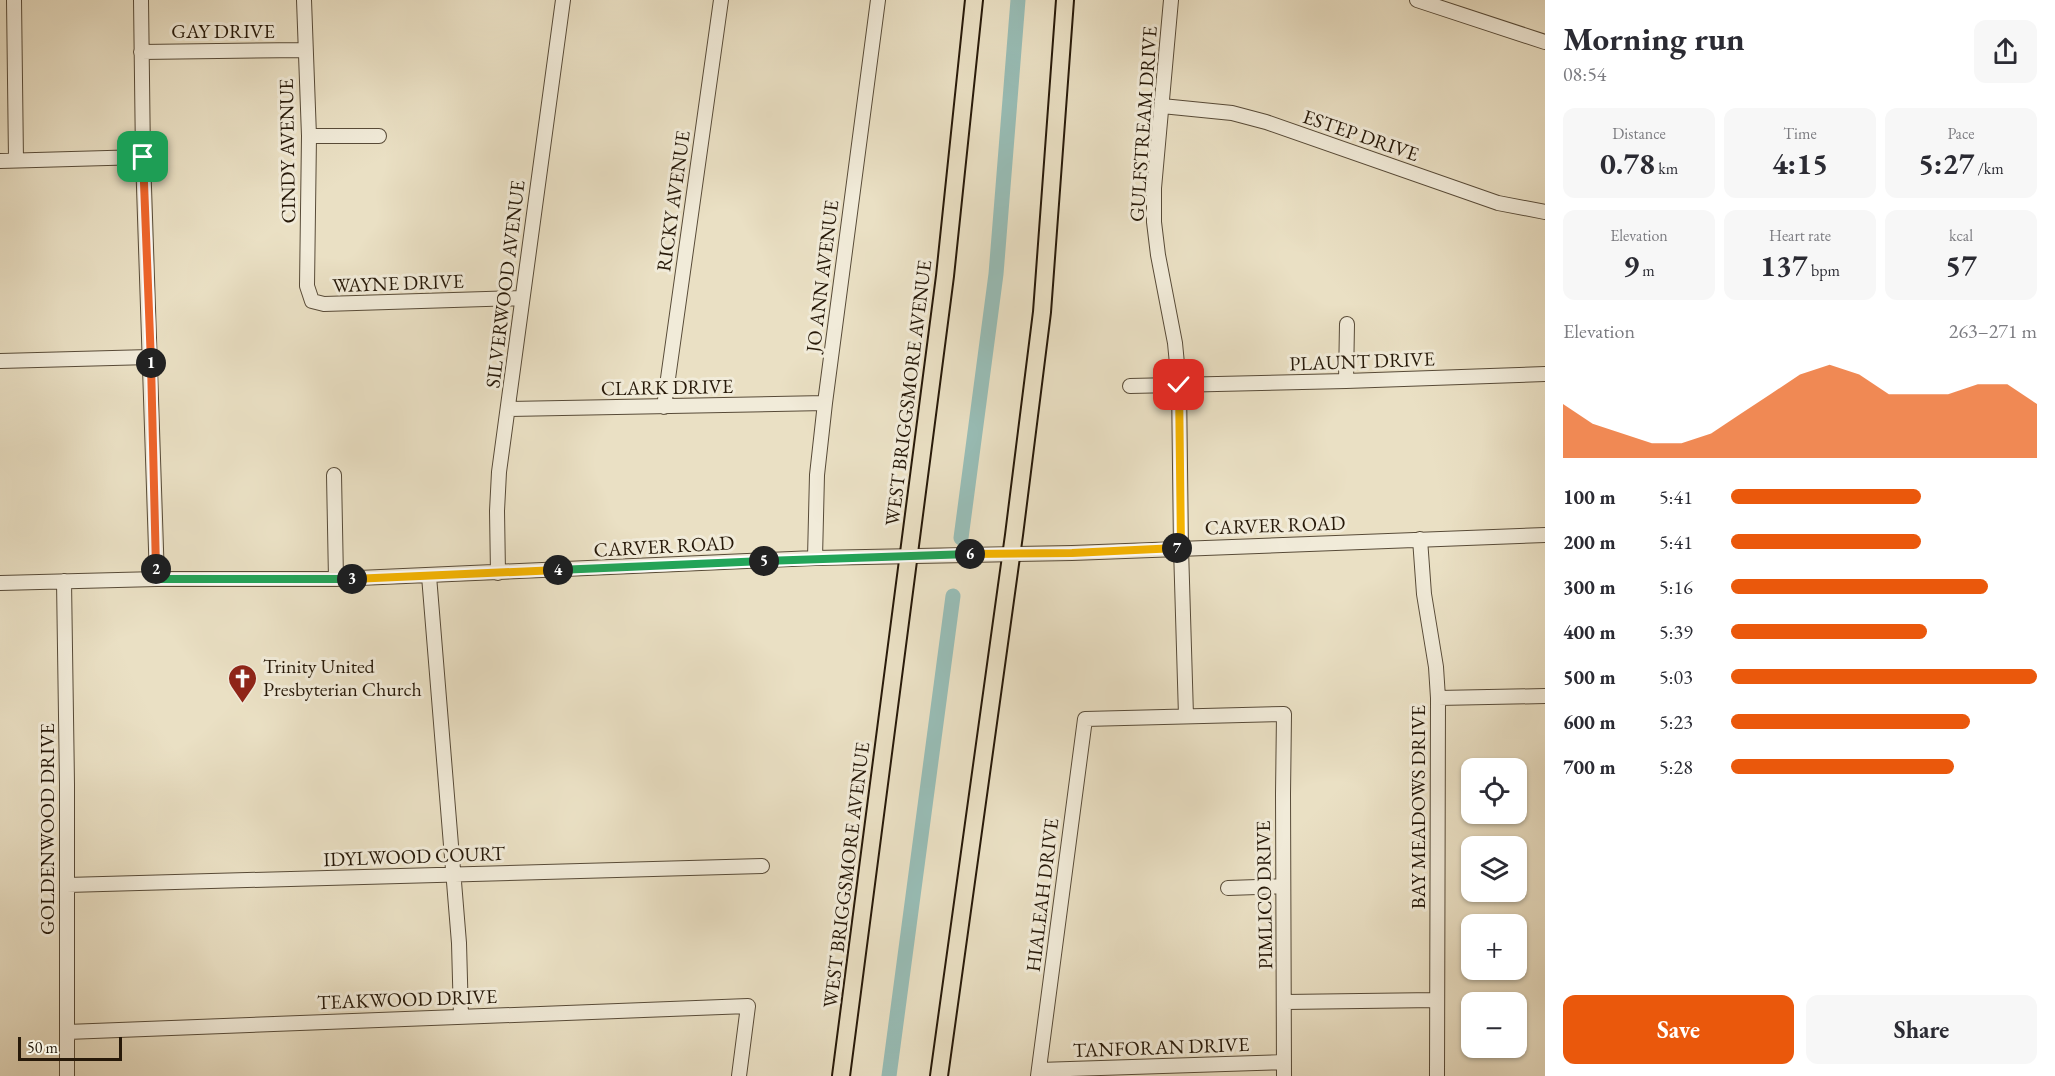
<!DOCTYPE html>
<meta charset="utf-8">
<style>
body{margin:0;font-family:"EB Garamond",serif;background:#f7f7f7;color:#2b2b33;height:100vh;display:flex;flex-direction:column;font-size:22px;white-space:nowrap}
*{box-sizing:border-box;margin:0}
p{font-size:20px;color:#7c7c81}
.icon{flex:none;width:33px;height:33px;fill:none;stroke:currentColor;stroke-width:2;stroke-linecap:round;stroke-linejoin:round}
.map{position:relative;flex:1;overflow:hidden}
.panel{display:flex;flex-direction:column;background:#fff;width:510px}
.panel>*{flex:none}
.controls{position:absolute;left:1461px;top:758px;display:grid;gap:12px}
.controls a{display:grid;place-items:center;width:66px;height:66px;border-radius:12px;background:#fff;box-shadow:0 2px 4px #0004;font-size:30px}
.scale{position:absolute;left:18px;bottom:15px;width:104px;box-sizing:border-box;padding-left:6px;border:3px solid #271909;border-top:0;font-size:16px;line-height:21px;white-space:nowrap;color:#271909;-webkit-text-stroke:4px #f1ebd9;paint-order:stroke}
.pin{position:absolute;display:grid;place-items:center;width:51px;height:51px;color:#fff;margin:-26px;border-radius:12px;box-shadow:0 3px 9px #0006}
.km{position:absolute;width:30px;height:30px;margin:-15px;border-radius:50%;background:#222;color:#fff;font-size:16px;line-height:30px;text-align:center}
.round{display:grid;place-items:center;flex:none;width:63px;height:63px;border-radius:12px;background:#f7f7f7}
.headline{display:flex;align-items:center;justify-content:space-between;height:102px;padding:0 18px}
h1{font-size:33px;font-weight:700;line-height:45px}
.metrics{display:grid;grid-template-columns:repeat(3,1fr);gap:9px;height:102px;padding:6px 18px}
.metrics div{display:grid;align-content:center;border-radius:12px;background:#f7f7f7;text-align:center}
.metrics b{font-size:30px;font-weight:700}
.metrics small{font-size:16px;font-weight:400}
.metrics p{font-size:16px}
.chart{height:168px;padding:12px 18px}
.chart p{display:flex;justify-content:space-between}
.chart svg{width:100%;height:108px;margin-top:6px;fill:#ea580c;opacity:.7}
.action{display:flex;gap:12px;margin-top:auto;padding:12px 18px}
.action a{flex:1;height:69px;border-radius:12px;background:#ea580c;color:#fff;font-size:24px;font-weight:700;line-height:69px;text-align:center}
.action a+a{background:#f7f7f7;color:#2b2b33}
ul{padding:0 18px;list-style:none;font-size:20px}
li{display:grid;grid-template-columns:96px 72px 1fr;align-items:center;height:45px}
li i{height:15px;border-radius:8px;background:#ea580c}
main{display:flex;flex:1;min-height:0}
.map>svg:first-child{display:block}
</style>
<main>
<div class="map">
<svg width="1545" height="1076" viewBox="0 0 1545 1076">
<rect width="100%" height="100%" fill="#eae0c4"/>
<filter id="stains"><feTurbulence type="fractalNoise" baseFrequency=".00333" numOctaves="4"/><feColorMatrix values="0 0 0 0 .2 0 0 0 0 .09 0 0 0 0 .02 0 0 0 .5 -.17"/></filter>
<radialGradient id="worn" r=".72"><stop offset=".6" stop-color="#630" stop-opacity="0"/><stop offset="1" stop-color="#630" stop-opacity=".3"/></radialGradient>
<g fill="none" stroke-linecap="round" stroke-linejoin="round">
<path stroke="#98bdb6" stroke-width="15" d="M961,538L996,274L1018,0
M889,1076L953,596"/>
<defs>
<path id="minor" d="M14,0L16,160
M141,0L143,157L157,579
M304,0L309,136L307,286L312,301L324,304L522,298
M1171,0L1154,188V222L1158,255L1175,343L1179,385L1181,548L1186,716
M1417,0L1545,42
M141,52L305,50
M1162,106L1232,113L1266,122L1498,203L1545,212
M309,136H379
M0,161L143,157
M0,361L150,357
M1346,381L1347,324
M1130,386L1346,381L1545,374
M664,407L721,0
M509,409L825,403
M334,475L336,579
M1420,539L1424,594L1436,667L1438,698L1437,1076
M815,558L817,475L825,403L878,0
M498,573L497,511L499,472L563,0
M429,576L459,943L461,1017
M64,581L67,784V1076
M0,583L157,579H336L815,558L1072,553L1545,535
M1438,698L1545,696
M67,885L762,866
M1228,888L1283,886
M1285,1002L1436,1000
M67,1032L748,1006L739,1076
M1039,1070L1284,1062
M1038,1076L1085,719L1284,714L1283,794L1284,1076"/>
<path id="major" d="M841,1076L945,276L974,0
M939,1076L1014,535L1042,312L1065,0"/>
</defs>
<use href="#minor" stroke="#584b38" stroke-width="16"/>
<use href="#major" stroke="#271909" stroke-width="20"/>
<use href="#minor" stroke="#f1ebd9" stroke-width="14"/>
<use href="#major" stroke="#eae0c4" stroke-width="16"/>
</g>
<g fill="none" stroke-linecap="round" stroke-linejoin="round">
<defs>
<path id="split-1" d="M143,157L151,363"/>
<path id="split-2" d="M151,363L156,569"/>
<path id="split-3" d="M156,569L157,579H352"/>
<path id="split-4" d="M352,579L558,570"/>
<path id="split-5" d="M558,570L764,561"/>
<path id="split-6" d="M764,561L970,554"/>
<path id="split-7" d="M970,554L1072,553L1177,548"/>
<path id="split-8" d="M1177,548H1181L1179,385"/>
</defs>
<use href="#split-1" stroke="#fff" stroke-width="12"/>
<use href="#split-2" stroke="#fff" stroke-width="12"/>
<use href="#split-3" stroke="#fff" stroke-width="12"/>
<use href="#split-4" stroke="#fff" stroke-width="12"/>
<use href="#split-5" stroke="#fff" stroke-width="12"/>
<use href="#split-6" stroke="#fff" stroke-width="12"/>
<use href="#split-7" stroke="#fff" stroke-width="12"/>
<use href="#split-8" stroke="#fff" stroke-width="12"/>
<use href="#split-1" stroke="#f0652b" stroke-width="8"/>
<use href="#split-2" stroke="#f0652b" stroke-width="8"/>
<use href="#split-3" stroke="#22a559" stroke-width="8"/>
<use href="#split-4" stroke="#f5b400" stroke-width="8"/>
<use href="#split-5" stroke="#22a559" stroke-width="8"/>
<use href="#split-6" stroke="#22a559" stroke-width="8"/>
<use href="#split-7" stroke="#f5b400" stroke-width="8"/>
<use href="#split-8" stroke="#f5b400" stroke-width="8"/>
</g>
<defs>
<symbol id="church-pin" viewBox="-11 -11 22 30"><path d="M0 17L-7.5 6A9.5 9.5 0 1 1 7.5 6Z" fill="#8f2418" stroke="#f1ebd9"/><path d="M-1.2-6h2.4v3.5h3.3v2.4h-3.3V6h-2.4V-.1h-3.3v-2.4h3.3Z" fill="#fff"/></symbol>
</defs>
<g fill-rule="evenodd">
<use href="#church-pin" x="226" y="662" width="33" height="45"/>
</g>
<g text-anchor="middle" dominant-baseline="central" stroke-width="6" stroke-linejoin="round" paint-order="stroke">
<g font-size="20" fill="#271909" stroke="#f1ebd9">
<text x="223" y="31">GAY DRIVE</text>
<text transform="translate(1143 124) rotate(-86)">GULFSTREAM DRIVE</text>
<text transform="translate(1361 135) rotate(19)">ESTEP DRIVE</text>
<text transform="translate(287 151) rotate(-91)">CINDY AVENUE</text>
<text transform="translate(673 201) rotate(-82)">RICKY AVENUE</text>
<text transform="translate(822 276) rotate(-83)">JO ANN AVENUE</text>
<text transform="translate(398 283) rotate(-2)">WAYNE DRIVE</text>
<text transform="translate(505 284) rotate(-83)">SILVERWOOD AVENUE</text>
<text transform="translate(1362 361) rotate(-2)">PLAUNT DRIVE</text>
<text transform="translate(667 387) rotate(-1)">CLARK DRIVE</text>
<text transform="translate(908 393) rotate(-83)">WEST BRIGGSMORE AVENUE</text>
<text transform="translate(1275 525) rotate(-2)">CARVER ROAD</text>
<text transform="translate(664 546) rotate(-3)">CARVER ROAD</text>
<text transform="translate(1418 807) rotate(-90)">BAY MEADOWS DRIVE</text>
<text transform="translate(47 829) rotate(-90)">GOLDENWOOD DRIVE</text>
<text transform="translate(414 856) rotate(-2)">IDYLWOOD COURT</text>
<text transform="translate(846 875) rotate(-83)">WEST BRIGGSMORE AVENUE</text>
<text transform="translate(1042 895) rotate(-83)">HIALEAH DRIVE</text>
<text transform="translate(1264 895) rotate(-91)">PIMLICO DRIVE</text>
<text transform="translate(407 999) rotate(-2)">TEAKWOOD DRIVE</text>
<text transform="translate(1161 1047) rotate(-2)">TANFORAN DRIVE</text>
</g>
<g font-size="20" fill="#271909" stroke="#f1ebd9" text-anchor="start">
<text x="263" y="666">Trinity United<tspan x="263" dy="23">Presbyterian Church</tspan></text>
</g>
</g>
<rect width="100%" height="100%" filter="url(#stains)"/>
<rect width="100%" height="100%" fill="url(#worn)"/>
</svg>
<div class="controls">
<a><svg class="icon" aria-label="locate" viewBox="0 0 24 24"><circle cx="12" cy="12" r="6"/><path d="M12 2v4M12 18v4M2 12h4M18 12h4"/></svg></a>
<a><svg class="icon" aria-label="layers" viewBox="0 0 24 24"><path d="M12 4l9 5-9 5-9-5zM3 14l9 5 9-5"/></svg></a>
<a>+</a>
<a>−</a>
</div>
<div class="scale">50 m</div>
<div class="pin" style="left:143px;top:157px;background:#1e9e55"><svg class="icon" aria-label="arrive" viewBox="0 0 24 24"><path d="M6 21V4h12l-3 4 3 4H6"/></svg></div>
<div class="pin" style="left:1179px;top:385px;background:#d93025"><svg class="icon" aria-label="check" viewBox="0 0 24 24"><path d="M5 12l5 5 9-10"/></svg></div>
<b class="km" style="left:151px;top:363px">1</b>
<b class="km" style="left:156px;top:569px">2</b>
<b class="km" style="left:352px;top:579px">3</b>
<b class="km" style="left:558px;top:570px">4</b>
<b class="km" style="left:764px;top:561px">5</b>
<b class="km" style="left:970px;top:554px">6</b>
<b class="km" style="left:1177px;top:548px">7</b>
</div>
<section class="panel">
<div class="headline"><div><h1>Morning run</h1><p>08:54</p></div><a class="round"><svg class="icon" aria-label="share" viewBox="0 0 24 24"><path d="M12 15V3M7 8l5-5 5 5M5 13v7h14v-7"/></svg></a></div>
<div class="metrics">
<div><p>Distance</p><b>0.78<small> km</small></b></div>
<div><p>Time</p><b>4:15</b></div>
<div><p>Pace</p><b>5:27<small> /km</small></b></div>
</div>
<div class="metrics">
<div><p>Elevation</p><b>9<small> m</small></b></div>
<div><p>Heart rate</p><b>137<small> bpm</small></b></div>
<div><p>kcal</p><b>57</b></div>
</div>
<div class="chart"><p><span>Elevation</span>263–271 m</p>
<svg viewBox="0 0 160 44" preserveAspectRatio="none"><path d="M0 44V22L10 30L20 34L30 38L40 38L50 34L60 26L70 18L80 10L90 6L100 10L110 18L120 18L130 18L140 14L150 14L160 22V44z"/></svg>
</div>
<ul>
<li><b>100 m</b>5:41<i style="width:62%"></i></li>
<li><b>200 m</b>5:41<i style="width:62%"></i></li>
<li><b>300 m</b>5:16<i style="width:84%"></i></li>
<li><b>400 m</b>5:39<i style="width:64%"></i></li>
<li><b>500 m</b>5:03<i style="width:100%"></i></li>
<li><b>600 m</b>5:23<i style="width:78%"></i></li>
<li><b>700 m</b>5:28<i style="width:73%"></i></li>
</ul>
<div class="action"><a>Save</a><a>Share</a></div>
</section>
</main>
